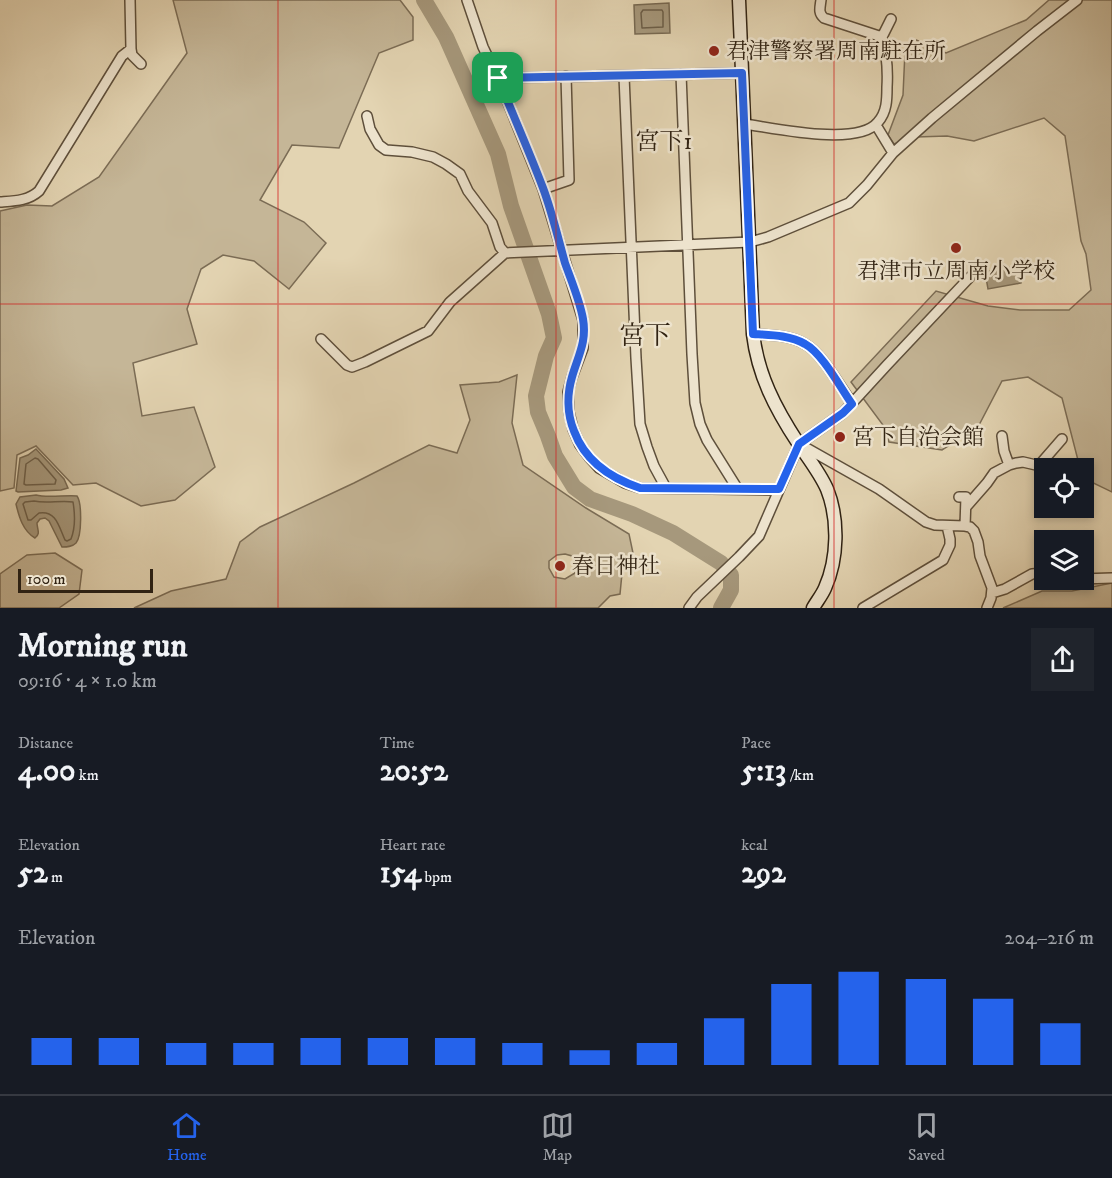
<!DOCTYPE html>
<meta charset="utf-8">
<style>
body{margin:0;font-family:"IM FELL DW Pica","Noto Serif JP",serif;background:#20242c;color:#f1f3f6;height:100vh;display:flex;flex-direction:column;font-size:22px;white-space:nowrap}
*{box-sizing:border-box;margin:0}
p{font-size:20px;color:#9ea1a6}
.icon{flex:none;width:33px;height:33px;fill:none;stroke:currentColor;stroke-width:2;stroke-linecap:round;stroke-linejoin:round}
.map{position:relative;height:608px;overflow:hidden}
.details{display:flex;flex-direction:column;background:#171b24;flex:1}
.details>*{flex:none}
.tools{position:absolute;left:1034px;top:458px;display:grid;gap:12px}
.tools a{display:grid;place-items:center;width:60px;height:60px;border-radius:0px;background:#171b24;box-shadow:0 3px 9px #0003;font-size:30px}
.scale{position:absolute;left:18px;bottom:15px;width:135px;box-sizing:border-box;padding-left:6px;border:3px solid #312313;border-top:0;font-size:16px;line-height:21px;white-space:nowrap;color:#312313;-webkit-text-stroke:4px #ede3cd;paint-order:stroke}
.pin{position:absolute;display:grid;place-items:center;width:51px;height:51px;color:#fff;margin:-26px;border-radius:12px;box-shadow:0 3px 9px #0006}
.round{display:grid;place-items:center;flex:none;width:63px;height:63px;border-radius:0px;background:#20242c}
.head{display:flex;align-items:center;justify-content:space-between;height:102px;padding:0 18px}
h1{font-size:33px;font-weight:800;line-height:45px}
.metrics{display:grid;grid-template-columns:repeat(3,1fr);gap:9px;height:102px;padding:6px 18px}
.metrics div{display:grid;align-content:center}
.metrics b{font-size:30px;font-weight:800}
.metrics small{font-size:16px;font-weight:400}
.metrics p{font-size:16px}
.chart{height:168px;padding:12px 18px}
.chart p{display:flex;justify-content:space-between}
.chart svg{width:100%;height:108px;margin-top:6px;stroke:#2563eb;stroke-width:6}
.tabs{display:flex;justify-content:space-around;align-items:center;height:84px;border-top:2px solid #363941;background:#171b24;font-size:16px;color:#9ea1a6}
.tabs a{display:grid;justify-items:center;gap:3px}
.tabs .current{color:#2563eb}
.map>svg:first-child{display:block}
</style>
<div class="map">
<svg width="1112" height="608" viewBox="0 0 1112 608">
<rect width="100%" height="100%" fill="#e3d4b2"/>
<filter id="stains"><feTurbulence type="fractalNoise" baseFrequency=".00333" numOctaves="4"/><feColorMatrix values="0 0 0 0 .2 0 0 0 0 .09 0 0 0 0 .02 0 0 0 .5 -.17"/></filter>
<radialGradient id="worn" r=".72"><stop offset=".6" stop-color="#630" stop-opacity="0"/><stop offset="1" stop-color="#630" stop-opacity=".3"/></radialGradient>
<path fill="#c5b697" stroke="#7b6c55" stroke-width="1.5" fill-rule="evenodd" d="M173,0H400L413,17V40L379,53L339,148L292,145L260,200L304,222L326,243L289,289L254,261L223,255L201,269L187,309L197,344L133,363L142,416L194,407L215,467L175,500L141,506L96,483L73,485L36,446L17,455L14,488L0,491V211L27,205L52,206L99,177L187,53Z
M1049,0H1112V492L1083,478V468H1080L1062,398L1028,377L1002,381L978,427L942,450L889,442L883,425L851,382L936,291L988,306L1020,310H1069L1091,290L1086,254L1081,241L1065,136L1044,118L974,141L947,136L916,137L894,144L888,135L903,95L905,51L916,40L946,53L1026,20Z
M517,375L512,423L523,465L586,508L629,534L633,553L623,563L620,594L610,596L598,608H134L171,591L226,579L240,542L260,527L354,483L429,445L457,453L470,420L460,385L499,382ZM565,554L572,556L575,560V573L565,579L554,577L549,568V561L557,555Z
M55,553L82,570L79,594L59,608H0V574L27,555Z
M1112,583V608H1003L1042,591H1072Z"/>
<path fill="#a6987c" stroke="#776952" stroke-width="1.5" d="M669,3L670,33L635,34L634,5Z
M1018,266L1021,283L988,289L985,272Z
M36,449L64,479L68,488L61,490L18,492L16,491L20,458L28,455Z
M36,495C46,498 65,495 77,496C82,503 82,536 76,543C72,547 67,547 62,547L49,521L45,518L40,519L37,523C37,529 41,534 35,538C23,531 19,517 16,504L20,497Z"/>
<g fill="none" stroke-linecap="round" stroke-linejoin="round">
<path stroke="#6c5e48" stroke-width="1.5" d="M643,10H662L663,12V27L642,28L641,13Z
M35,458L38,459L56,480L55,484L26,485L24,484L26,464Z
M34,501C47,504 60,500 73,502C75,514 75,529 71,539L67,541L65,540C59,527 56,510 39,513L31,520H28L23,504L25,502Z"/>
<path stroke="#a6987c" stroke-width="16" d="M424,0L446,37L498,154L511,206L549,314L554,338L546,356L536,396L538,412L548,436L555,456L574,487L590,499L632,514L673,533L721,563L731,575V590L721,608"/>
<defs>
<path id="street" d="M130,0L131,49L132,55L141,64
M467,0L483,47L498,78L543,189L583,320V348L572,377L568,392L569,412L573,429L580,445L589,457L599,468L625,483L640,488L779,490
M882,37L891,19
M681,74L692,354L695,403L700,424L707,440L737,488
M624,76L636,358L640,424L647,447L654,466L666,488
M498,78L743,73
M367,116L370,129L379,145L386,150L412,152L433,157L446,164L460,174L468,191L492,223L500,247L505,253
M745,124C774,128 858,147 878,122C887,112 887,99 887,87C888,70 887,54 882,37L824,18C818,13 820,8 821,0
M876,125L893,153
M543,189L569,180L566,76
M0,202C14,201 28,201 39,191L122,56L131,49
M753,334C770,335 790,335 805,344C822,353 840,387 852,403
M321,339L347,365L352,367L365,362L428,331L450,302L505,253L750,242L768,237L849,203L867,185L893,153L932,118L1037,31L1077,0
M1002,436L1004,451L1009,465
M801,445L879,489L926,522L935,525L965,526L970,527L974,531L978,542L980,556L992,588L991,598L987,608
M959,497H966L965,526
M966,507L987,483L994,473L1009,465L1016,463L1023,462L1036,465L1042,462L1062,439
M1081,579L1112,578
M992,593L1005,589L1032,574L1044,573
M689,608L697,597L739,557L759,536L799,444L843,413L887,365L970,277
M863,608L943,560L950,545V539L947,526"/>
<path id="secondary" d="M739,0L753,334C758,375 775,408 798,443C808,458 820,473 827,489C839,519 838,559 825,588C822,595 817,601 813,608"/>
</defs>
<use href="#street" stroke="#5e4f3b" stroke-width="12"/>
<use href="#secondary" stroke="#312313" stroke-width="15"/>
<use href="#street" stroke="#ede3cd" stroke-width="9"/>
<use href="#secondary" stroke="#ede3cd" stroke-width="12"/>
</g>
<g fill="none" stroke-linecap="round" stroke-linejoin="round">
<defs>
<path id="route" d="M742,73L753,334C770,335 790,335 805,344C822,353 840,387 852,404L843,413L799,444L779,489L640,488C610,478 585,461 574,431C567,414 567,394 572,377C578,356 587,342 583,319C580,301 571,280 565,263C558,238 552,212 543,188C529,151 513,115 498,78Z"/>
</defs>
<use href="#route" stroke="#fff" stroke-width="12"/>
<use href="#route" stroke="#2563eb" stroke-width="8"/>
</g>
<path fill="none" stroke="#d62828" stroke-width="1.5" stroke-opacity="0.55" d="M278,0V608M556,0V608M834,0V608M0,304H1112"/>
<g fill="#8f2418" stroke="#ede3cd" stroke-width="2">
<circle cx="714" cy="51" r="6"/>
<circle cx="956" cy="248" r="6"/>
<circle cx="840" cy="437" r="6"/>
<circle cx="560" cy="566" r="6"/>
</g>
<g text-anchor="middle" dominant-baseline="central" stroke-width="5" stroke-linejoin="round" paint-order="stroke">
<g font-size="22" fill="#312313" stroke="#ede3cd" text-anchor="start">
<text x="726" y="51">君津警察署周南駐在所</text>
<text x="956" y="271" text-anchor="middle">君津市立周南小学校</text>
<text x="852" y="437">宮下自治会館</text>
<text x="572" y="566">春日神社</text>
</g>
<g font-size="24" fill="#312313" stroke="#ede3cd">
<text x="664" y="142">宮下1</text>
</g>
<g font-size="26" fill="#312313" stroke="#ede3cd">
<text x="645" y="336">宮下</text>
</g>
</g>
<rect width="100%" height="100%" filter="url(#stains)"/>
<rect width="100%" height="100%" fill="url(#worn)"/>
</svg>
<div class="tools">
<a><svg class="icon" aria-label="locate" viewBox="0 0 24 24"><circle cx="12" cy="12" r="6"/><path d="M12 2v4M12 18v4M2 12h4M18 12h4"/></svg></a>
<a><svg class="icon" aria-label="layers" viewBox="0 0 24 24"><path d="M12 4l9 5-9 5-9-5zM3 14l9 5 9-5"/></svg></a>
</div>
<div class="scale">100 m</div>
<div class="pin" style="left:498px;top:78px;background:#1e9e55"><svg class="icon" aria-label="arrive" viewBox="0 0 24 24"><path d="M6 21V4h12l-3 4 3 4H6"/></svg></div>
</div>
<section class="details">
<div class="head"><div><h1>Morning run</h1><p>09:16 · 4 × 1.0 km</p></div><a class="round"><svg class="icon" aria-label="share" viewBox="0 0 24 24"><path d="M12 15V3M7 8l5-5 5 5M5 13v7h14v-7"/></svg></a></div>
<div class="metrics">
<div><p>Distance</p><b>4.00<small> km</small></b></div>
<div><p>Time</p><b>20:52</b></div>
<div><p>Pace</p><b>5:13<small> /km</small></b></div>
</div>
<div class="metrics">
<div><p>Elevation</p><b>52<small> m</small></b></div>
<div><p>Heart rate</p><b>154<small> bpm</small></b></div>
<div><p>kcal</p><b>292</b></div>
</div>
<div class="chart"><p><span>Elevation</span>204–216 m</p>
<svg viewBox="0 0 160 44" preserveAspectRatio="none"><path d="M5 44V33M15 44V33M25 44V35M35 44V35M45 44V33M55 44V33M65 44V33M75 44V35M85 44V38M95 44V35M105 44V25M115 44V11M125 44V6M135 44V9M145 44V17M155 44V27"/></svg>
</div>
</section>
<nav class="tabs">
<a class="current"><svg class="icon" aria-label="home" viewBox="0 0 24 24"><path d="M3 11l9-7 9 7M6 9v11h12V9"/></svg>Home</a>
<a><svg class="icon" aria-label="map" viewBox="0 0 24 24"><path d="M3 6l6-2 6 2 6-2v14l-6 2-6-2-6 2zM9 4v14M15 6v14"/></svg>Map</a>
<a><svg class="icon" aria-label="saved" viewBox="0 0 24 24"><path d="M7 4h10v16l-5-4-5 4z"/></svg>Saved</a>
</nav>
